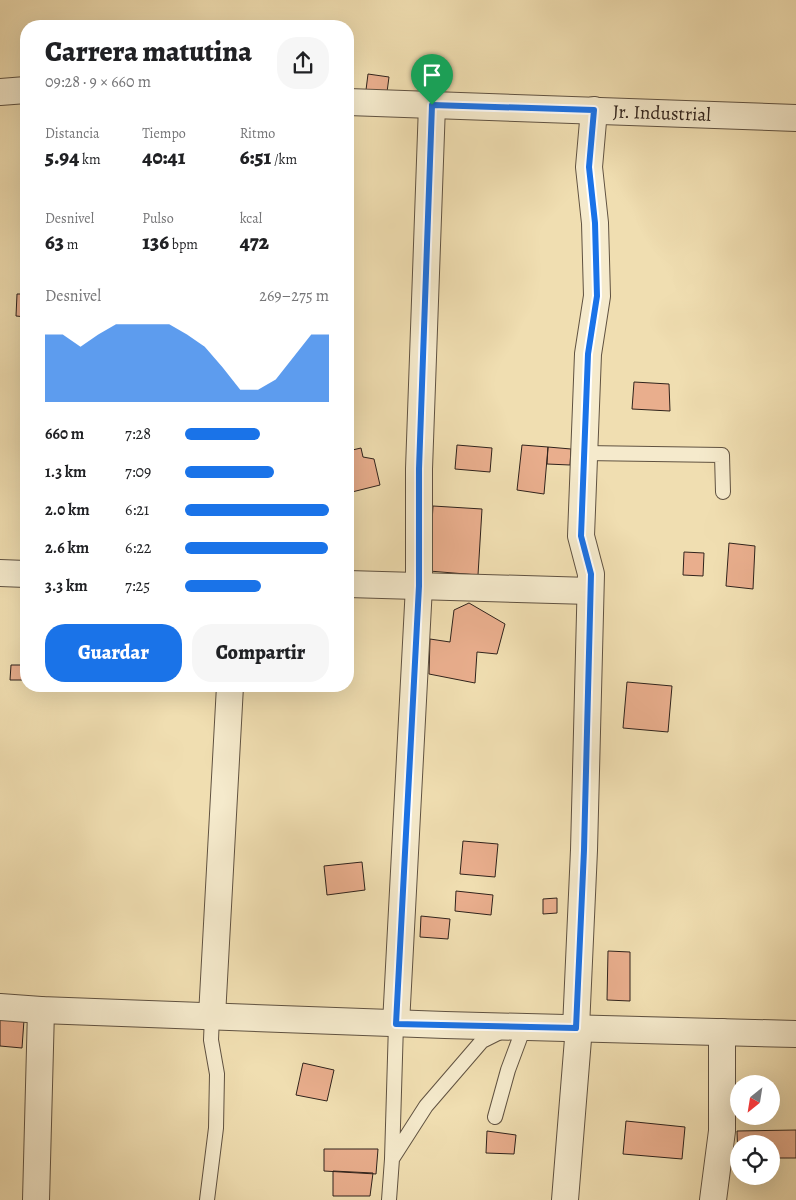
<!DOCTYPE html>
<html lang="es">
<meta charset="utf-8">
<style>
body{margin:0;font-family:Alegreya,serif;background:#f6f6f6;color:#202124;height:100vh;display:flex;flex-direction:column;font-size:19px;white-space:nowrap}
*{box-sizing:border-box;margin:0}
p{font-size:16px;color:#757577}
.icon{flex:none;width:28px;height:28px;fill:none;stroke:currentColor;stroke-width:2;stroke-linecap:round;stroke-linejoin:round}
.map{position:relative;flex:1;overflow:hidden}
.sheet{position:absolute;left:20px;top:20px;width:334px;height:672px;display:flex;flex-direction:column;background:#fff;border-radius:20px;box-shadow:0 5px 20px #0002}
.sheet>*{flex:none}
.needle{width:32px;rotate:210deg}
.buttons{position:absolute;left:730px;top:1075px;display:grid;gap:10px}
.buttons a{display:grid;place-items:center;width:50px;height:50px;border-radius:50%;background:#fff;box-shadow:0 5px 20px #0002;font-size:25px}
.pin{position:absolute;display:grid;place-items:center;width:42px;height:42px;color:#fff;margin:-51px -21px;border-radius:50% 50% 50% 0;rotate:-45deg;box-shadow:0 0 5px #0007}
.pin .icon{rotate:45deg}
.round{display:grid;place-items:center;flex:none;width:52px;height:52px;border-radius:20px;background:#f6f6f6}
.summary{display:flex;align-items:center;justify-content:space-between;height:85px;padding:0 25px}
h1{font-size:28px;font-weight:800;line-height:38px}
.metrics{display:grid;grid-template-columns:repeat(3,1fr);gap:8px;height:85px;padding:5px 25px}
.metrics div{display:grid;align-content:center}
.metrics b{font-size:21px;font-weight:800}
.metrics small{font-size:14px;font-weight:400}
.metrics p{font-size:14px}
.chart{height:140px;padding:10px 25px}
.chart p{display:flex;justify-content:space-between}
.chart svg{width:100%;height:90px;margin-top:5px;fill:#1a73e8;opacity:.7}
.action{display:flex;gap:10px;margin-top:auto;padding:10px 25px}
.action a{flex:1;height:58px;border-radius:20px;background:#1a73e8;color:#fff;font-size:20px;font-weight:800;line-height:58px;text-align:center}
.action a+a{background:#f6f6f6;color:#202124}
ul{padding:0 25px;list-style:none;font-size:16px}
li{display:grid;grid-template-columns:80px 60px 1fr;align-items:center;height:38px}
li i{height:12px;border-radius:6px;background:#1a73e8}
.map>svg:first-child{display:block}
</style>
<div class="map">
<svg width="796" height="1200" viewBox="0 0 796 1200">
<rect width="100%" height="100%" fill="#f0deb1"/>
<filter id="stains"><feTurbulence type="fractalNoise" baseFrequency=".004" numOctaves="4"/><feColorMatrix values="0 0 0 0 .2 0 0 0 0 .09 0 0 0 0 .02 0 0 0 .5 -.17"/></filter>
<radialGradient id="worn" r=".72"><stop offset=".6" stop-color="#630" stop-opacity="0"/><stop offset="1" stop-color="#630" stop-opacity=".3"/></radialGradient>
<path fill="#e9ae8d" stroke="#30231c" d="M368,74L389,77L387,92L366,90Z
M17,294H26V317L16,316Z
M634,382L669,384L670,411L632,409Z
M457,445L492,448L490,472L455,469Z
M522,445L548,447L544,494L517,490Z
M548,447L571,449L570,465L547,464Z
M361,448L363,457L374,459L380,485L348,493V451Z
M433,506L482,509L478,575L429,571Z
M729,543L755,546L753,589L726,586Z
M684,552L704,553L703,576L683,575Z
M469,603L505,624L497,654L477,652L475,683L429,674L430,639L450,642L454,610Z
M11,665H26V680H10Z
M627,682L672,686L668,732L623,728Z
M463,841L498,844L495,877L460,874Z
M362,862L365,890L327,895L324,866Z
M456,891L493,895L491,915L455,911Z
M557,898V913L543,914V899Z
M421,916L450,919L448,939L420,937Z
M608,951L630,952V1001L607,1000Z
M0,1017L24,1020L22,1048L0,1046Z
M303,1063L334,1070L327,1101L296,1095Z
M626,1121L685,1127L682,1159L623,1154Z
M796,1130V1158H771V1144H739L738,1159L737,1131Z
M487,1131L516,1135L514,1154L486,1153Z
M324,1149H378L376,1174L324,1171Z
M333,1171L373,1173L370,1196H333Z"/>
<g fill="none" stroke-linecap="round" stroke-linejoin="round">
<defs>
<path id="lane" d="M584,453L722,455L723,492
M495,1117L508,1070L524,1027
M392,1159L426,1106L482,1041L502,1031
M207,1200L216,1128L217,1074L211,1040L212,1016
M389,1200L392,1159L396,1024"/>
<g id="street">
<path d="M0,92L26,90"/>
<path id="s1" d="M348,102L796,118"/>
<path d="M0,573L26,574"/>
<path d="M348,584L590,591"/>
<path d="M0,1007L41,1010L445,1025L796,1034"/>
<path d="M212,1016L230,686"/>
<path d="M396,1024L419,586V469L432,105"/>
<path d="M36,1200L41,1010"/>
<path d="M565,1200L578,1039L576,1028L584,850L591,574L581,536L588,354L597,296L595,223L589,167L594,110"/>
<path d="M713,1200L722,1131V1032"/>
</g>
</defs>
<use href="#lane" stroke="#605241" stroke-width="16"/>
<use href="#street" stroke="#605241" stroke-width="28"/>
<use href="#lane" stroke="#f5eacc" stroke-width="14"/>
<use href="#street" stroke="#f5eacc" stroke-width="26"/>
</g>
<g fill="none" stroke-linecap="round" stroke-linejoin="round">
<defs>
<path id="route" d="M432,105L594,110L589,167L595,223L597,296L588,354L581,536L591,574L584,850L576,1028L396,1024L419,586V469Z"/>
</defs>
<use href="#route" stroke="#fff" stroke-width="10"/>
<use href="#route" stroke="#1a73e8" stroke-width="6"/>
</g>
<g text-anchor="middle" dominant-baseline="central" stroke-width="4" stroke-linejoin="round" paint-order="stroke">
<g font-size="19" fill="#30231c" stroke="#f5eacc">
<text stroke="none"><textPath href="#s1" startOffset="314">Jr. Industrial</textPath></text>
</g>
</g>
<rect width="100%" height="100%" filter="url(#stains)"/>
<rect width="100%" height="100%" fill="url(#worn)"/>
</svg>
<div class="buttons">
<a><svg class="needle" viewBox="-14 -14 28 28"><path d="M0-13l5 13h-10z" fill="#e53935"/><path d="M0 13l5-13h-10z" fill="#757577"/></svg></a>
<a><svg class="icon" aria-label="locate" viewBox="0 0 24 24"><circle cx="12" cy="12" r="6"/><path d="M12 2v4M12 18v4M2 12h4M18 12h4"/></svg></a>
</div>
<div class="pin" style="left:432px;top:105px;background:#1e9e55"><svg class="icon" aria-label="arrive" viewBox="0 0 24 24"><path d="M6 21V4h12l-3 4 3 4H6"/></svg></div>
<section class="sheet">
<div class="summary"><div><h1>Carrera matutina</h1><p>09:28 · 9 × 660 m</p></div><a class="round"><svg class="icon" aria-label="share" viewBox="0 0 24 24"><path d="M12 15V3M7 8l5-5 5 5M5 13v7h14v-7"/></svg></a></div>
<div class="metrics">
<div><p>Distancia</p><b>5.94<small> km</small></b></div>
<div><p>Tiempo</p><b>40:41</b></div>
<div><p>Ritmo</p><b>6:51<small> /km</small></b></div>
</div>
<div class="metrics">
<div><p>Desnivel</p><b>63<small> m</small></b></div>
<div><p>Pulso</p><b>136<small> bpm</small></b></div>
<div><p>kcal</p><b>472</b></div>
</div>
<div class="chart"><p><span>Desnivel</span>269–275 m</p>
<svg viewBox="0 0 160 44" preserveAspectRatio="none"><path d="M0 44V11L10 11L20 17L30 11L40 6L50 6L60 6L70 6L80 11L90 17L100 27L110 38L120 38L130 33L140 22L150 11L160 11V44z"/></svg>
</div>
<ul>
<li><b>660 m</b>7:28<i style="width:52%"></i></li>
<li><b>1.3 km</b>7:09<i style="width:62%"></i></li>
<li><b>2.0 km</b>6:21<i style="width:100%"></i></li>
<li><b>2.6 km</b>6:22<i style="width:99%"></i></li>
<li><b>3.3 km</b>7:25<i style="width:53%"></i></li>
</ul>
<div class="action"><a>Guardar</a><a>Compartir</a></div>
</section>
</div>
